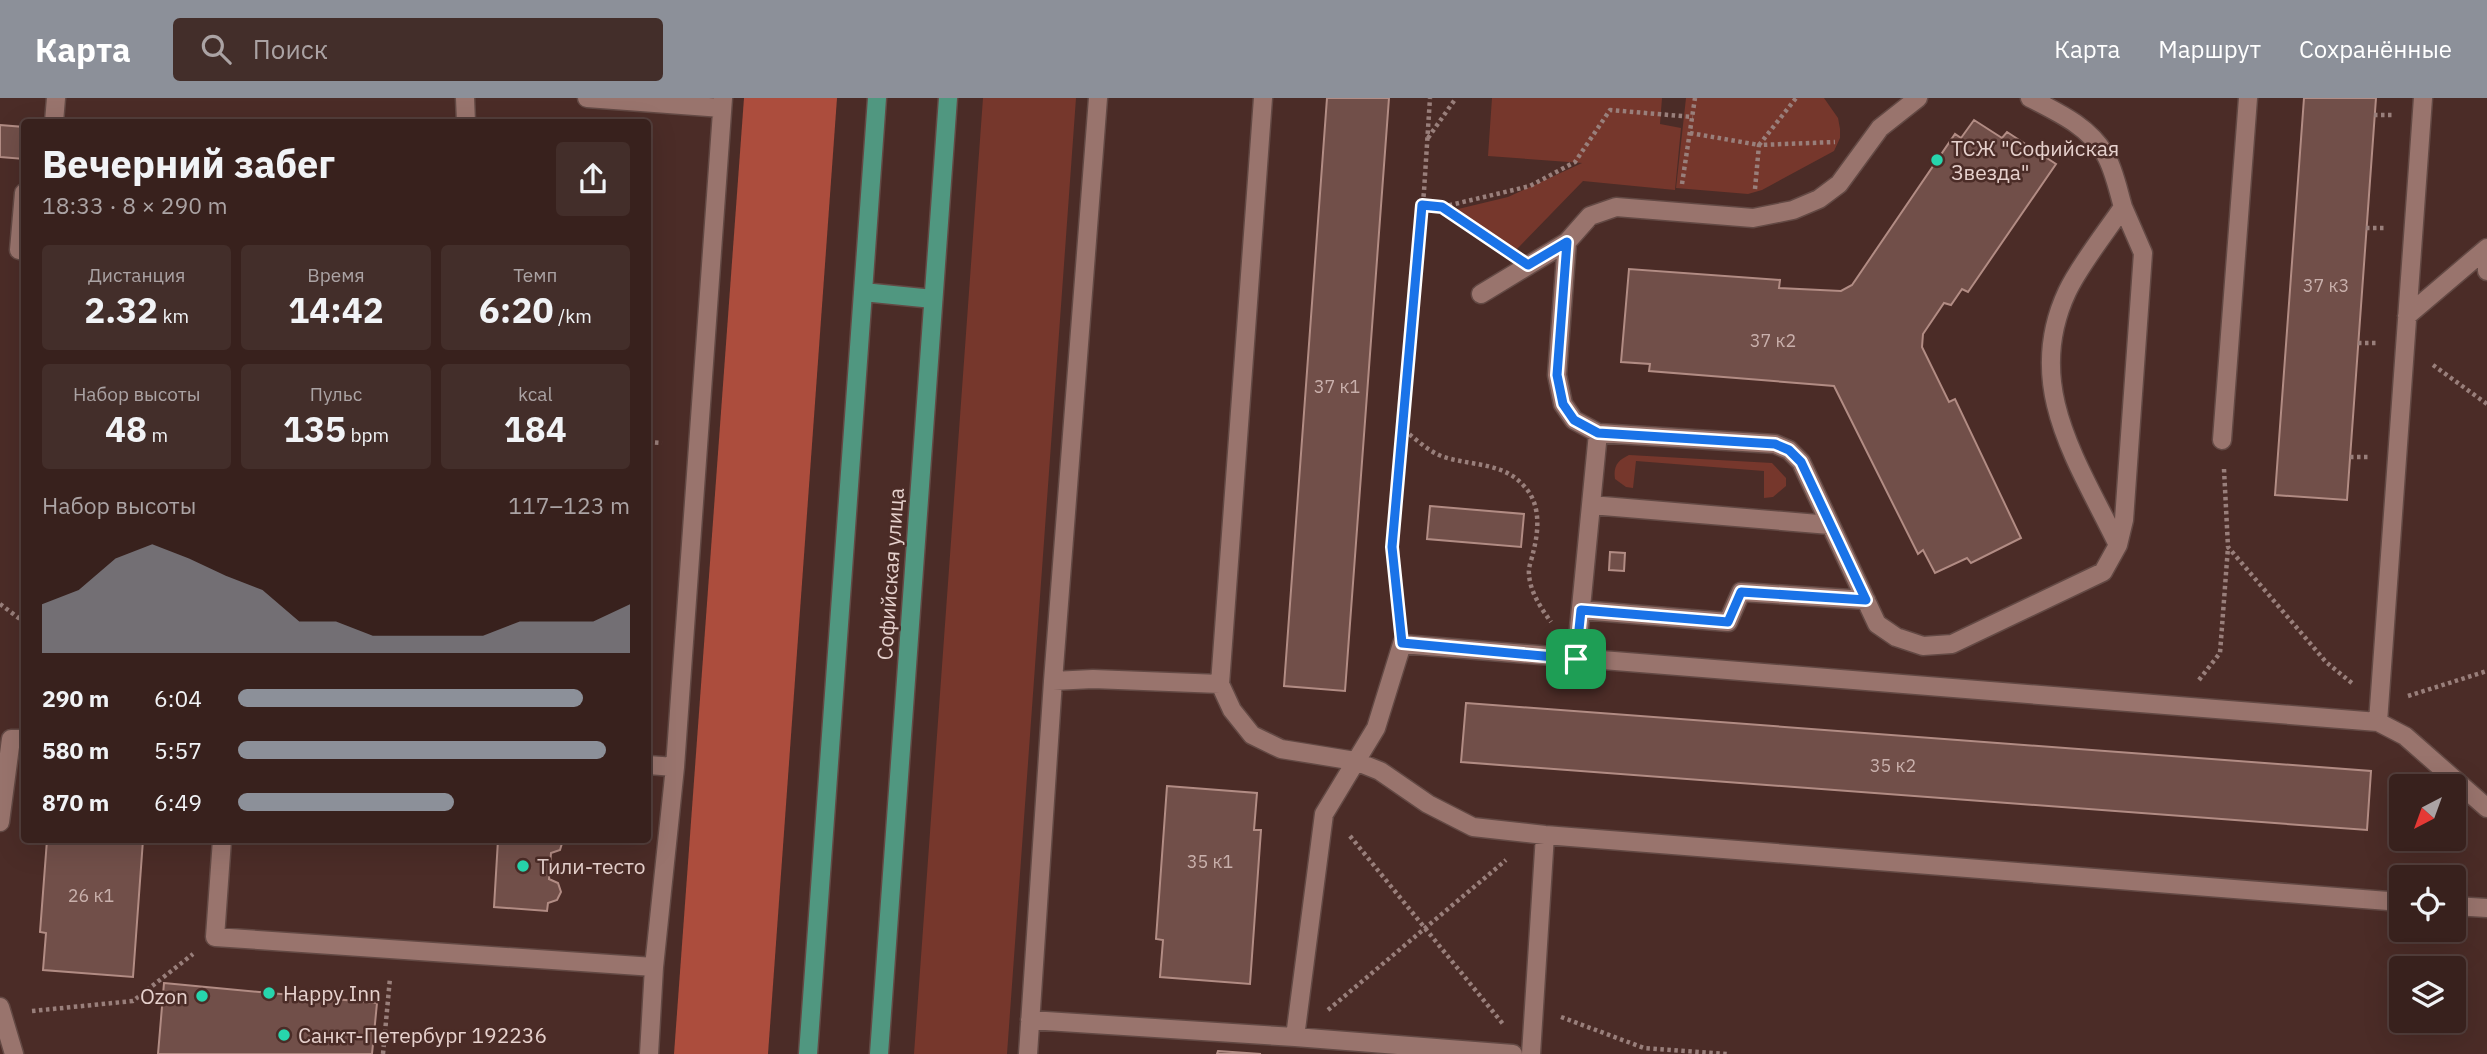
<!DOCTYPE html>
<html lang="ru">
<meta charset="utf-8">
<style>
body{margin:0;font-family:"IBM Plex Sans",sans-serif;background:#432e2a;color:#f1f3f6;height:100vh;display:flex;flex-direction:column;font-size:26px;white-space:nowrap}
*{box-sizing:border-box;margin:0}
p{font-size:23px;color:#aba3a4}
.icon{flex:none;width:38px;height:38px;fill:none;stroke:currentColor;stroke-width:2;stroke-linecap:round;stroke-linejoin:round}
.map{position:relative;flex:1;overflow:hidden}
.details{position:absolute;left:21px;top:21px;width:630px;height:724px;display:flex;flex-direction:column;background:#38211d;border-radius:7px;box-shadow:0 7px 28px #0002,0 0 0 2px #523e3b}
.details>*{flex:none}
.needle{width:46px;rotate:221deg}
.fabs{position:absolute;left:2389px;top:676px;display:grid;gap:14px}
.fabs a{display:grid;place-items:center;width:77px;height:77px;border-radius:7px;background:#38211d;box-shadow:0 7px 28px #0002,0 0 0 2px #523e3b;font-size:35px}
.pin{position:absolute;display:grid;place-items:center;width:60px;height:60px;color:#fff;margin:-30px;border-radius:14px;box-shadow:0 4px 10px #0006}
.round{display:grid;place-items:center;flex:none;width:74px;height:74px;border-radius:7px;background:#432e2a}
.overview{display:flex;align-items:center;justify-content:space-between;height:119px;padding:0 21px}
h1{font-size:38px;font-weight:700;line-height:52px}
.figures{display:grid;grid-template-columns:repeat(3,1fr);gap:10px;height:119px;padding:7px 21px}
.figures div{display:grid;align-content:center;border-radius:7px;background:#432e2a;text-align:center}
.figures b{font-size:35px;font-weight:700}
.figures small{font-size:19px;font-weight:400}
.figures p{font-size:19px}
.chart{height:196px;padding:14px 21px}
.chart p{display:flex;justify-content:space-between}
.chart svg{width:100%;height:126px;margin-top:7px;fill:#8c9099;opacity:.7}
ul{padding:0 21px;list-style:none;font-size:23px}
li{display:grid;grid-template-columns:112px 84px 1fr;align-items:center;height:52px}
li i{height:18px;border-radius:9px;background:#8c9099}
header{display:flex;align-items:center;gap:42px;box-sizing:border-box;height:98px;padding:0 35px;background:#8c9099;color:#fff}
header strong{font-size:33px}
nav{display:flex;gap:38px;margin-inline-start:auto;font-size:24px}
.search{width:490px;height:63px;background:#432e2a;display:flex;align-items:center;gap:18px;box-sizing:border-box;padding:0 24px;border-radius:7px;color:#aba3a4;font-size:26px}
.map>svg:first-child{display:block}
</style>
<header>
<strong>Карта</strong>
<div class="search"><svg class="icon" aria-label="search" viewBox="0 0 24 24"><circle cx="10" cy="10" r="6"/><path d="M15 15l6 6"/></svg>Поиск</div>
<nav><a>Карта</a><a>Маршрут</a><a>Сохранённые</a></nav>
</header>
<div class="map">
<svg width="2487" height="956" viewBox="0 0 2487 956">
<rect width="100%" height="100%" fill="#4b2c27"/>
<path fill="#76372c" d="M983,0H1076L1007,956H914Z
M1492,0H1662L1660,26L1681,30L1675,92L1583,83L1516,152L1454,112L1508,99L1582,65L1488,58Z
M1686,0H1824L1838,20L1840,31V40L1834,53L1762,92L1748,96L1676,90Z
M1629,357L1772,365L1786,380V388L1773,399L1764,400V373L1636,363L1633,390L1626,389L1615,381C1613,368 1618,362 1629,357Z"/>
<path fill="#ac4d3d" d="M744,0H837L768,956H674Z"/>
<path fill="#714f49" stroke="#b28c84" stroke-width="2" d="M1327,0H1389L1345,593L1284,588Z
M2304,0H2376L2347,402L2275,397Z
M1974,22L2002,40L2007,34L2056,66L1968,194L1962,191L1951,207L1944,205L1923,236L1922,249L1949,304L1955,301L2021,440L1971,465L1967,460L1935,475L1923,452L1918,456L1834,288L1649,273L1650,266L1621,264L1629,171L1780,182L1779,190L1841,193L1852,187L1955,36L1961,40Z
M0,27L24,29V61L0,59Z
M1430,408L1524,416L1521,449L1427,441Z
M1610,454L1625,455L1624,473L1609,472Z
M1466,605L2371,673L2367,732L1461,664Z
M1167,688L1257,695L1254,732H1261L1250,886L1160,879L1163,842L1156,841Z
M47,742H143L133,879L43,872L46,835L40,834Z
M498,742H563L560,752L551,755L549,781L558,785L561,794L557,802L548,805L547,813L494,809Z
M164,885L377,905L372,956H158Z
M1218,953L1261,956H1217Z"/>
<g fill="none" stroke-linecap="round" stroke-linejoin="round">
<defs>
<path id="minor" d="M465,0L466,24
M587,0L722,10
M1918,0L1880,30L1839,86L1819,101L1793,112L1753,120L1616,109L1590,118L1567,144L1557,277L1563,306L1574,322L1598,335L1775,346L1789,352L1801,364L1877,526L1896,539L1923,548L1952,546L2103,474L2118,447C2078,364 2023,288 2067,194C2079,168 2106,134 2123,109C2118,92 2114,71 2105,56C2088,28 2059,15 2030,0
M54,24L56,0
M19,152L24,95
M2487,173V164
M1481,196L1567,144
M2407,218L2487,150
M2222,342L2248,0
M1591,407L1830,427
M2118,447L2124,422L2143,155L2123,109
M1581,512L1728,524L1741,494L1866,502
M1576,561L1598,335
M1053,583L1093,581L1220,586L1232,612L1252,637L1281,651L1355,663L1380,673L1428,706L1473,729L1545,737L2401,804
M1220,586L1263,0
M2378,624L2423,0
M648,667L675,669
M0,724L11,641H24
M222,742L215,839L654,869
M2454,808L2487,810
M0,909L14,956
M1030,922L1295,939L1513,956
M1295,939L1324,716L1376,630L1402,546L2378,624L2405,638L2487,710
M649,956L654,869L675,669L723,0
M1028,956L1053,583L1098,0
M1531,956L1545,737"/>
<path id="major" d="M863,194L933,201
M808,956L877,0
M879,956L948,0"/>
</defs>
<use href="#minor" stroke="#634944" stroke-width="21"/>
<use href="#major" stroke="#634944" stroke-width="21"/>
<path stroke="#997f7b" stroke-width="4.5" stroke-dasharray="3.5 3.5" stroke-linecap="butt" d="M2374,17H2394
M1690,35L1759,47L1796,0
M1428,40L1456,0
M1682,86L1695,0
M1755,91L1759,47L1835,44
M1422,107L1442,109L1502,149
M1442,109L1530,88L1575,64L1610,12L1693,19
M2366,130H2386
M2358,245H2378
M2433,267L2487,306
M1404,332C1417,342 1429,354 1444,359C1472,368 1503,364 1524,388C1541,406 1539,432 1533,455C1532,461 1528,469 1529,476C1530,494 1541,510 1551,524
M648,344L662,345
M2350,359H2370
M2224,371L2228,449L2326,564L2353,586
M0,506L24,524
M1399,517L1392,449L1424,93L1430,0
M2199,582L2220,555L2228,449
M2408,598L2487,573
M1350,738L1503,926
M1328,912L1506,762
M32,913L133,903L193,856
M1561,919L1644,950L1727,956
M383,956L390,880"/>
<use href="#minor" stroke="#99746d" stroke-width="18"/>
<use href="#major" stroke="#509780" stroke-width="18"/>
</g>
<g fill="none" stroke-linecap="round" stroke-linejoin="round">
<defs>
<path id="route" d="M1422,107L1442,109L1528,167L1567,144L1557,277L1563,306L1574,322L1598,335L1775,346L1789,352L1801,364L1866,502L1741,494L1728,524L1581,512L1576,561L1402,545L1392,449Z"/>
</defs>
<use href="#route" stroke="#fff" stroke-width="14"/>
<use href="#route" stroke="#1a73e8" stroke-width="9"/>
</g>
<g fill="#27d5ad" stroke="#4b2c27" stroke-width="2.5">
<circle cx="1937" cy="62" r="7"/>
<circle cx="523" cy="768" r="7"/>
<circle cx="269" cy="895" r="7"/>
<circle cx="202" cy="898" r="7"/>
<circle cx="284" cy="937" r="7"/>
</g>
<g text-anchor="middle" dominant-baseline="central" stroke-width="5" stroke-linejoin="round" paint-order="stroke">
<g font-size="18" fill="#c9b0ac">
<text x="2326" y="187">37 к3</text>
<text x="1773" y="242">37 к2</text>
<text x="1337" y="288">37 к1</text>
<text x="1893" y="667">35 к2</text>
<text x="1210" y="763">35 к1</text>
<text x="91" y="797">26 к1</text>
</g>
<g font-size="21" fill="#e6d1cd" stroke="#4b2c27" text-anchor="start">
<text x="1951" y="50">ТСЖ "Софийская<tspan x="1951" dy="24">Звезда"</tspan></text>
<text x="537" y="768">Тили-тесто</text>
<text x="283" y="895">Happy Inn</text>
<text x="188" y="898" text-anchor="end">Ozon</text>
<text x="298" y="937">Санкт-Петербург 192236</text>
</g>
<g font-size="21" fill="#e6d1cd" stroke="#4b2c27">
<text transform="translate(890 476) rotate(-86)">Софийская улица</text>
</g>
</g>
</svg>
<div class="fabs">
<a><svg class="needle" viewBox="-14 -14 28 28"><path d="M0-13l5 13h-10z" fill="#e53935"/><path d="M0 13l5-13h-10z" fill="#aba3a4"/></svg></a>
<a><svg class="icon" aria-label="locate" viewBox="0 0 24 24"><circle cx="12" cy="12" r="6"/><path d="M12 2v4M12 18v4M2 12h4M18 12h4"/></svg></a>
<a><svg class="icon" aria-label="layers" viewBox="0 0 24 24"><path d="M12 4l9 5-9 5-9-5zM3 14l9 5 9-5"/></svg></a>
</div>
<div class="pin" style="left:1576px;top:561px;background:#1e9e55"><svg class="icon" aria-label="arrive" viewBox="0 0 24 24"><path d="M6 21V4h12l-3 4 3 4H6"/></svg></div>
<section class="details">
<div class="overview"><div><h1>Вечерний забег</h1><p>18:33 · 8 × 290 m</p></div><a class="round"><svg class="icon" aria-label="share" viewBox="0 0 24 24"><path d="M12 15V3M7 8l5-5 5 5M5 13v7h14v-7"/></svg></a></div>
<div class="figures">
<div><p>Дистанция</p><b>2.32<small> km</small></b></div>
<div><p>Время</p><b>14:42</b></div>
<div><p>Темп</p><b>6:20<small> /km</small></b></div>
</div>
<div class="figures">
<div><p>Набор высоты</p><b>48<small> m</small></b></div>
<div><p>Пульс</p><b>135<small> bpm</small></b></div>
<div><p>kcal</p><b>184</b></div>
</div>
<div class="chart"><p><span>Набор высоты</span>117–123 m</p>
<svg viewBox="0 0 160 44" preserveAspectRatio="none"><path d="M0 44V27L10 22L20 11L30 6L40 11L50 17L60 22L70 33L80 33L90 38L100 38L110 38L120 38L130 33L140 33L150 33L160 27V44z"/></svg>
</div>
<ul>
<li><b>290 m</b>6:04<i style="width:88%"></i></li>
<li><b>580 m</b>5:57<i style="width:94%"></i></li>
<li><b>870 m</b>6:49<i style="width:55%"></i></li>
</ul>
</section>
</div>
